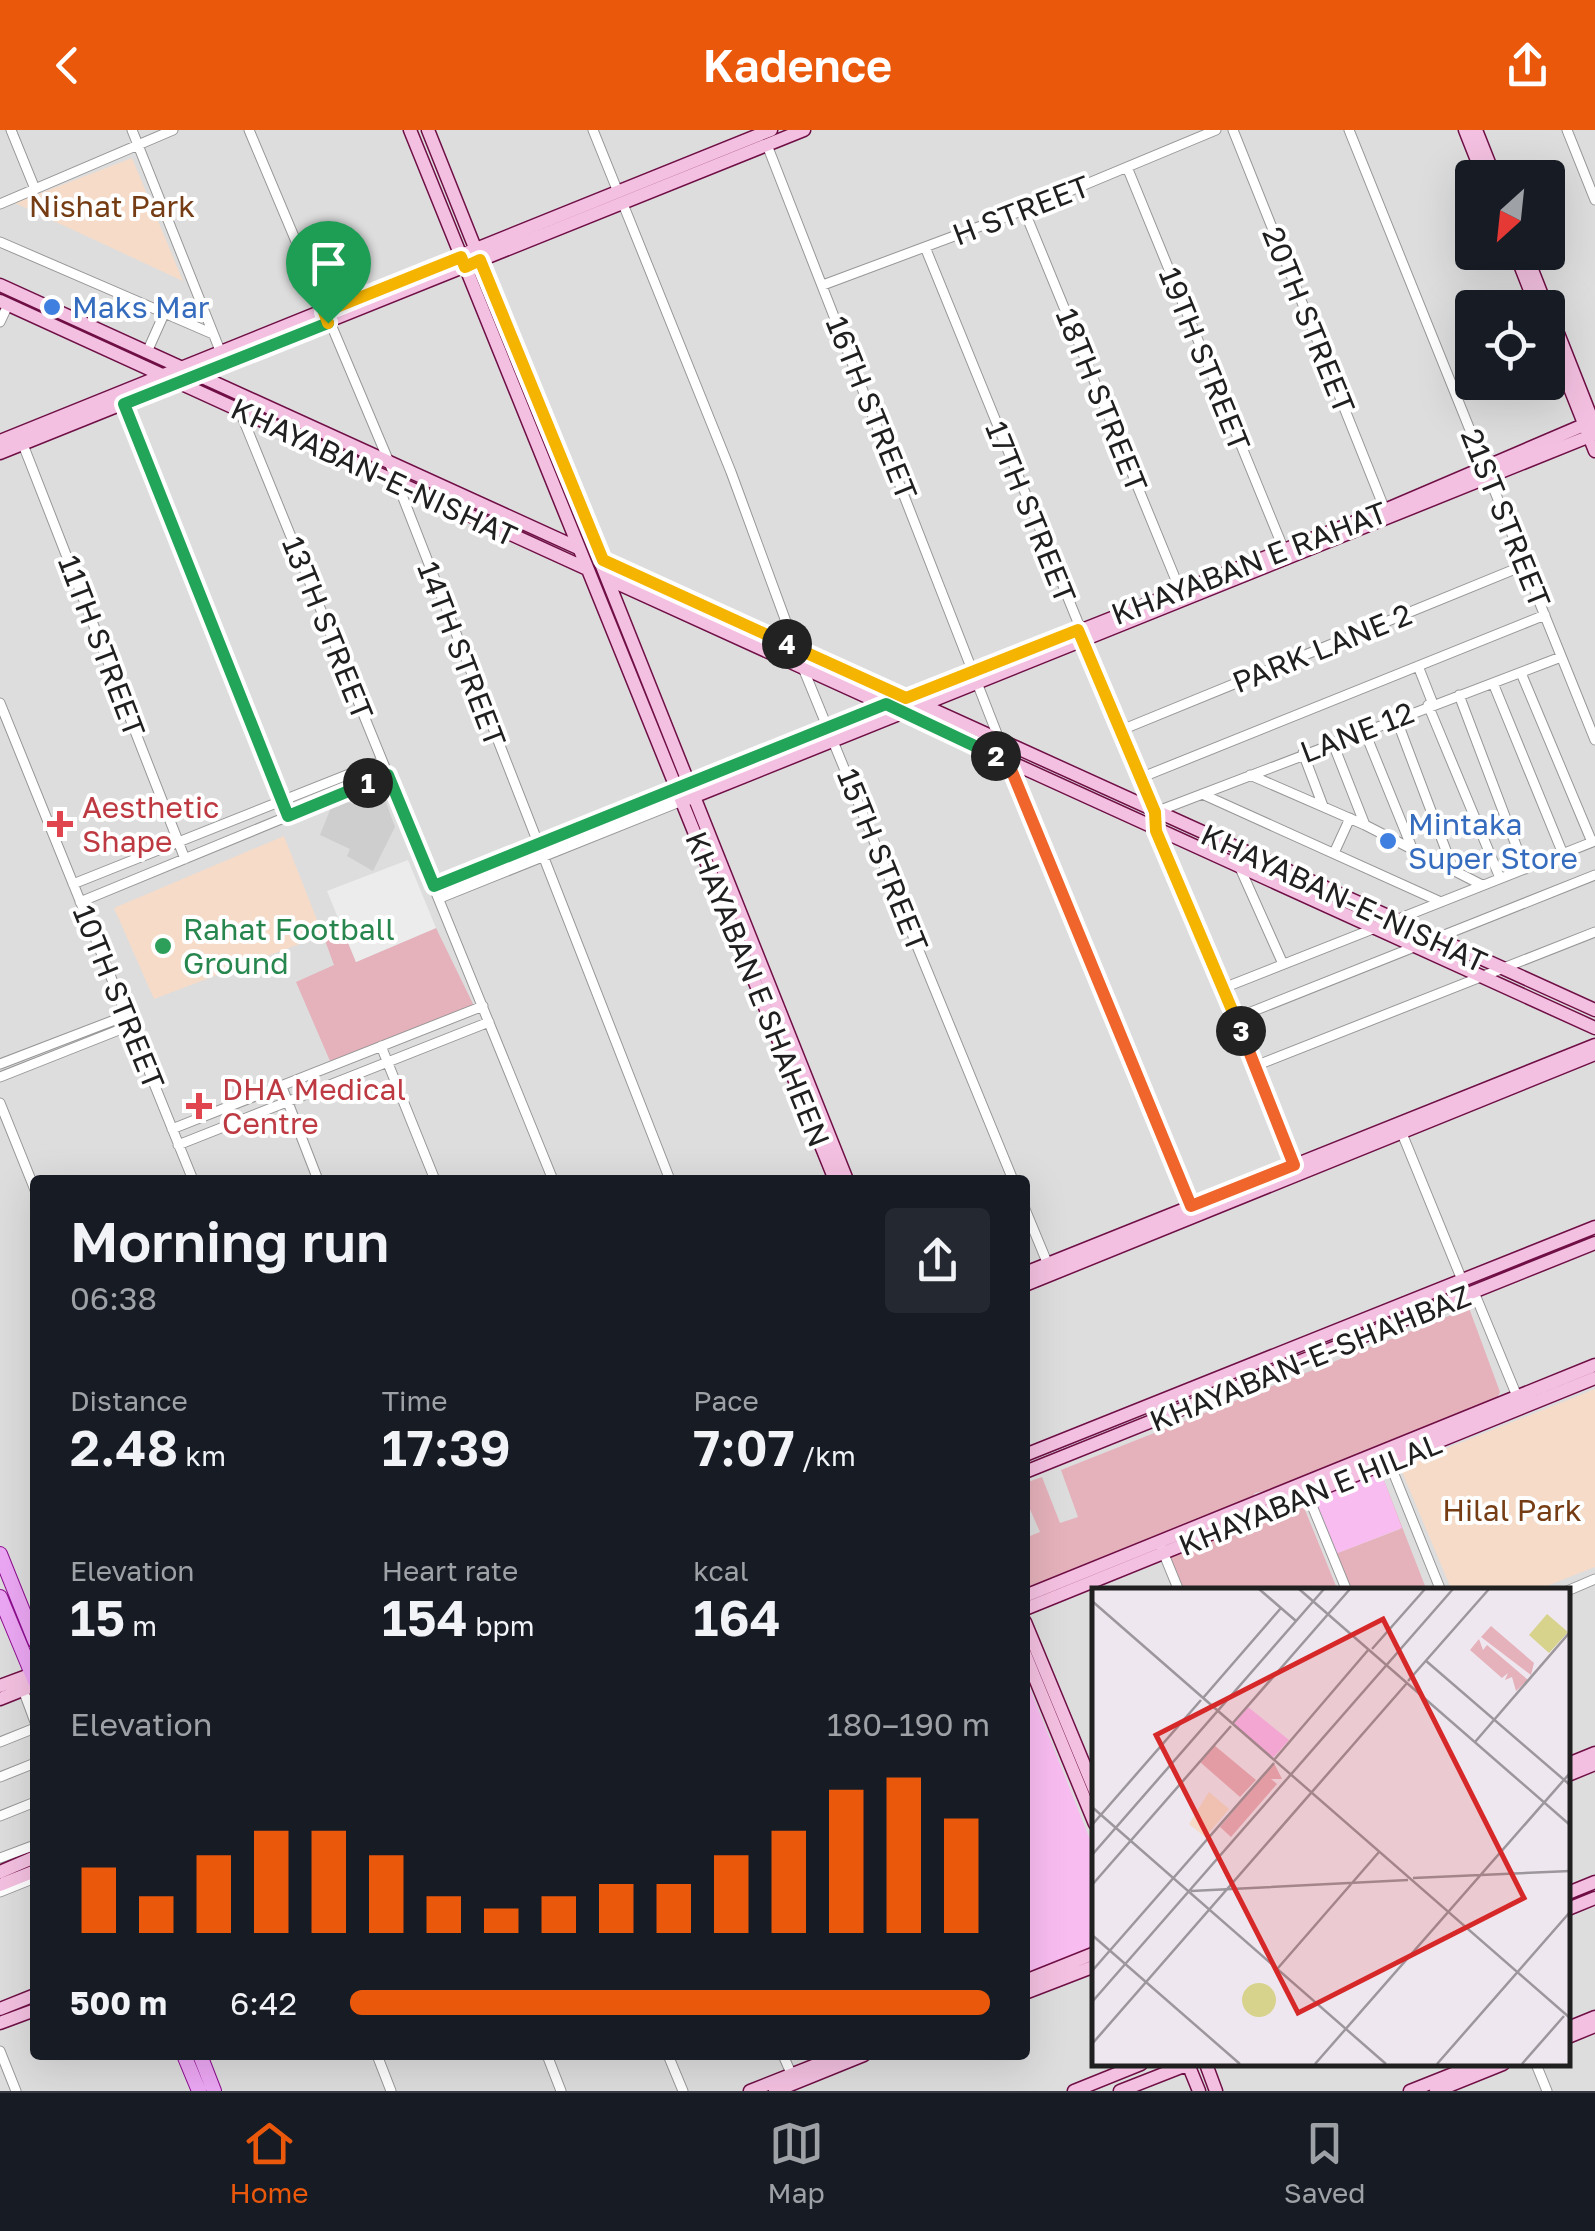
<!DOCTYPE html>
<meta charset="utf-8">
<style>
body{margin:0;font-family:"Golos Text",sans-serif;background:#242831;color:#f1f3f6;height:100vh;display:flex;flex-direction:column;font-size:38px;white-space:nowrap}
*{box-sizing:border-box;margin:0}
p{font-size:32px;color:#9ea1a6}
.icon{flex:none;width:55px;height:55px;fill:none;stroke:currentColor;stroke-width:2;stroke-linecap:round;stroke-linejoin:round}
.map{position:relative;flex:1;overflow:hidden}
.panel{position:absolute;left:30px;top:1045px;width:1000px;height:885px;display:flex;flex-direction:column;background:#171b24;border-radius:10px;box-shadow:0 10px 40px #0002}
.panel>*{flex:none}
.needle{width:65px;rotate:207deg}
.tools{position:absolute;left:1455px;top:30px;display:grid;gap:20px}
.tools a{display:grid;place-items:center;width:110px;height:110px;border-radius:10px;background:#171b24;box-shadow:0 10px 40px #0002;font-size:50px}
.pin{position:absolute;display:grid;place-items:center;width:85px;height:85px;color:#fff;margin:-102px -42px;border-radius:50% 50% 50% 0;rotate:-45deg;box-shadow:0 0 10px #0007}
.pin .icon{rotate:45deg}
.km{position:absolute;width:50px;height:50px;margin:-25px;border-radius:50%;background:#222;color:#fff;font-size:28px;line-height:50px;text-align:center}
.round{display:grid;place-items:center;flex:none;width:105px;height:105px;border-radius:10px;background:#242831}
.head{display:flex;align-items:center;justify-content:space-between;height:170px;padding:0 40px}
h1{font-size:55px;font-weight:600;line-height:75px}
.figures{display:grid;grid-template-columns:repeat(3,1fr);gap:15px;height:170px;padding:10px 40px}
.figures div{display:grid;align-content:center}
.figures b{font-size:50px;font-weight:600}
.figures small{font-size:28px;font-weight:400}
.figures p{font-size:28px}
.chart{height:280px;padding:20px 40px}
.chart p{display:flex;justify-content:space-between}
.chart svg{width:100%;height:180px;margin-top:10px;stroke:#ea580c;stroke-width:6}
ul{padding:0 40px;list-style:none;font-size:32px}
li{display:grid;grid-template-columns:160px 120px 1fr;align-items:center;height:75px}
li i{height:25px;border-radius:12px;background:#ea580c}
header{display:flex;justify-content:space-between;align-items:center;height:130px;padding:0 40px;background:#ea580c;color:#fff;font-size:45px;font-weight:600}
.tabs{display:flex;justify-content:space-around;align-items:center;height:140px;border-top:2px solid #363941;background:#171b24;font-size:28px;color:#9ea1a6}
.tabs a{display:grid;justify-items:center;gap:5px}
.tabs .selected{color:#ea580c}
.map>svg:first-child{display:block}
</style>
<header><svg class="icon" aria-label="back" viewBox="0 0 24 24"><path d="M15 5l-7 7 7 7"/></svg>Kadence<svg class="icon" aria-label="share" viewBox="0 0 24 24"><path d="M12 15V3M7 8l5-5 5 5M5 13v7h14v-7"/></svg></header>
<div class="map">
<svg width="1595" height="1961" viewBox="0 0 1595 1961">
<rect width="100%" height="100%" fill="#efe7ef"/>
<path fill="#ddddde" fill-rule="evenodd" d="M0,0H1595V1961H0ZM1472,48H1548V122H1472ZM1472,178H1548V252H1472ZM35,1050H1025V1925H35ZM1095,1461H1568V1934H1095Z"/>
<path fill="#cecece" d="M380,656L395,697L373,741L347,726L350,719L320,705L332,675L338,677L342,670L359,676L369,657Z"/>
<path fill="#e5b1ba" d="M436,798L474,876L330,931L296,852L334,835L323,805L344,803L356,832Z
M1469,1178L1500,1262L1497,1268L1284,1357L1255,1363L1251,1372L1221,1380L1025,1462V1408L1040,1402L1025,1368V1353L1042,1347L1060,1393L1078,1387L1061,1340Z
M1380,1340L1427,1461H1350L1335,1424L1400,1399Z
M1303,1375L1338,1461H1183L1168,1425Z"/>
<path fill="#f9bcf1" d="M1380,1340L1402,1398L1335,1424L1310,1366Z
M1025,1546L1095,1722V1815L1025,1844Z"/>
<path fill="#f5dbc8" d="M132,28L183,151L15,73Z
M284,706L323,805L154,869L114,778Z
M1595,1259V1437L1534,1461H1452L1400,1337Z"/>
<path fill="#ececec" d="M408,730L436,798L356,832L327,761Z"/>
<g fill="none" stroke-linecap="round" stroke-linejoin="round">
<defs>
<path id="street" d="M11,0L35,59
M132,0L221,223
M249,0L389,332L670,1050
M593,0L618,62
M1233,0L1385,380
M1349,0L1595,610
M1567,0L1595,70
M767,15L1008,632L1192,1079
M1127,37L1284,420
M0,74L173,0
M623,74L731,342L803,538L1013,1050
M1024,80L1180,460
M0,112L213,204
M925,117L1154,679
M823,155L1024,80L1216,0
M0,192L8,175
M147,222L164,184
M123,270L288,686
M239,279L553,1050
M22,312L185,729
M1418,536L1433,574
M1521,543L1592,712
M1493,553L1563,724
M1459,565L1525,739
M0,573L193,1050
M1428,575L1500,748
M1396,588L1453,739
M1364,600L1412,718
M1119,601L1525,435
M1332,611L1365,695
M1303,623L1323,676
M1250,645L1365,695L1482,755
M1140,648L1545,485
M1202,664L1441,772
M1158,681L1561,527
M1155,695L1294,1035
M1334,723L1350,688
M1240,738L1283,834
M73,754L382,631
M435,756L678,660
M440,768L682,671
M80,772L388,645
M1221,859L1595,711
M1236,888L1595,745
M381,916L435,1050
M0,934L125,886
M1255,936L1595,802
M0,947L129,896
M282,957L318,1050
M0,973L35,1060
M172,999L483,876
M1401,1001L1462,1150
M178,1015L489,892
M1025,1079L1049,1137
M1474,1162L1519,1271
M1387,1327L1441,1461
M1306,1361L1347,1461
M1161,1417L1179,1461
M1567,1461L1595,1449
M22,1557L35,1592
M0,1612L35,1598
M0,1647L35,1633
M0,1686L35,1672
M0,1728L35,1715
M0,1762L35,1748
M0,1921L16,1961
M377,1925L391,1961
M547,1925L561,1961
M668,1925L683,1961
M783,1925L794,1950
M1536,1934L1547,1961"/>
<path id="secondary" d="M410,0L835,1050
M428,0L847,1050
M1465,0L1484,48
M1476,0L1495,48
M1515,122L1537,178
M1525,122L1547,178
M0,155L578,418
M0,171L585,438
M1548,178L1595,297
M1548,203L1595,321
M0,311L771,0
M0,323L804,0
M603,430L1595,880
M608,449L1595,898
M680,659L1385,380L1593,291
M688,669L1595,304
M1025,1143L1595,915
M1025,1155L1595,924
M1025,1325L1595,1097
M1025,1342L1595,1113
M1025,1466L1595,1235
M1025,1479L1595,1248
M1025,1492L1095,1661
M1025,1524L1095,1694
M0,1556L32,1544
M0,1569L35,1555
M1568,1634L1595,1623
M1568,1645L1595,1634
M0,1742L35,1727
M0,1755L35,1741
M1568,1763L1595,1752
M1568,1779L1595,1768
M1025,1851L1095,1823
M1025,1863L1095,1836
M0,1879L35,1865
M0,1893L35,1880
M1568,1898L1595,1887
M1568,1907L1595,1896
M1188,1934L1199,1961
M1206,1934L1216,1961
M750,1961L841,1925
M775,1961L864,1925
M1074,1961L1141,1934
M1120,1961L1189,1934
M1410,1961L1478,1934
M1436,1961L1503,1934"/>
<path id="primary" d="M0,1424L35,1511
M0,1467L35,1551
M184,1925L199,1961
M200,1925L214,1961"/>
</defs>
<use href="#street" stroke="#979797" stroke-width="11"/>
<use href="#secondary" stroke="#6f0f45" stroke-width="15"/>
<use href="#primary" stroke="#8e0d8e" stroke-width="16"/>
<use href="#street" stroke="#fff" stroke-width="9"/>
<use href="#secondary" stroke="#f4c0e1" stroke-width="12"/>
<use href="#primary" stroke="#eca7f4" stroke-width="14"/>
</g>
<g fill="none" stroke-linecap="round" stroke-linejoin="round">
<defs>
<path id="split-1" d="M328,193L124,274L288,686L368,653"/>
<path id="split-2" d="M368,653L388,645L434,756L886,574L996,626"/>
<path id="split-3" d="M996,626L1008,632L1191,1076L1294,1035L1241,901"/>
<path id="split-4" d="M787,514L906,568L1078,500L1155,682L1156,701L1241,901"/>
<path id="split-5" d="M328,193L324,182L461,127L465,137L480,130L603,430L787,514"/>
</defs>
<use href="#split-1" stroke="#fff" stroke-width="20"/>
<use href="#split-2" stroke="#fff" stroke-width="20"/>
<use href="#split-3" stroke="#fff" stroke-width="20"/>
<use href="#split-4" stroke="#fff" stroke-width="20"/>
<use href="#split-5" stroke="#fff" stroke-width="20"/>
<use href="#split-1" stroke="#22a559" stroke-width="12"/>
<use href="#split-2" stroke="#22a559" stroke-width="12"/>
<use href="#split-3" stroke="#f0652b" stroke-width="12"/>
<use href="#split-4" stroke="#f5b400" stroke-width="12"/>
<use href="#split-5" stroke="#f5b400" stroke-width="12"/>
</g>
<g fill="#3f7fe0" stroke="#fff" stroke-width="4">
<circle cx="52" cy="177" r="10"/>
<circle cx="1388" cy="711" r="10"/>
</g>
<g fill="#e0444e" stroke="#fff" stroke-width="4">
<path d="M55 679h10v10h10v10h-10v10h-10v-10h-10v-10h10z"/>
<path d="M194 961h10v10h10v10h-10v10h-10v-10h-10v-10h10z"/>
</g>
<circle fill="#2e9e5b" stroke="#fff" stroke-width="4" cx="163" cy="816" r="10"/>
<g text-anchor="middle" dominant-baseline="central" stroke-width="8" stroke-linejoin="round" paint-order="stroke">
<g font-size="30" fill="#763d15" stroke="#fff">
<text x="112" y="76">Nishat Park</text>
<text x="1512" y="1380">Hilal Park</text>
</g>
<g font-size="30" fill="#202020" stroke="#fff">
<text transform="translate(1021 80) rotate(-21)">H STREET</text>
<text transform="translate(1309 190) rotate(68)">20TH STREET</text>
<text transform="translate(1205 229) rotate(68)">19TH STREET</text>
<text transform="translate(1102 270) rotate(68)">18TH STREET</text>
<text transform="translate(872 278) rotate(68)">16TH STREET</text>
<text transform="translate(374 342) rotate(25)">KHAYABAN-E-NISHAT</text>
<text transform="translate(1031 382) rotate(68)">17TH STREET</text>
<text transform="translate(1506 388) rotate(68)">21ST STREET</text>
<text transform="translate(1249 433) rotate(-21)">KHAYABAN E RAHAT</text>
<text transform="translate(328 498) rotate(68)">13TH STREET</text>
<text transform="translate(102 516) rotate(69)">11TH STREET</text>
<text transform="translate(1322 518) rotate(-22)">PARK LANE 2</text>
<text transform="translate(462 524) rotate(69)">14TH STREET</text>
<text transform="translate(1357 602) rotate(-21)">LANE 12</text>
<text transform="translate(883 730) rotate(68)">15TH STREET</text>
<text transform="translate(1344 768) rotate(25)">KHAYABAN-E-NISHAT</text>
<text transform="translate(758 859) rotate(68)">KHAYABAN E SHAHEEN</text>
<text transform="translate(119 867) rotate(68)">10TH STREET</text>
<text transform="translate(1310 1228) rotate(-22)">KHAYABAN-E-SHAHBAZ</text>
<text transform="translate(1310 1364) rotate(-22)">KHAYABAN E HILAL</text>
</g>
<g font-size="30" fill="#366cbe" stroke="#fff" text-anchor="start">
<text x="72" y="177">Maks Mar</text>
<text x="1408" y="694">Mintaka<tspan x="1408" dy="34">Super Store</tspan></text>
</g>
<g font-size="30" fill="#be3a42" stroke="#fff" text-anchor="start">
<text x="82" y="677">Aesthetic<tspan x="82" dy="34">Shape</tspan></text>
<text x="222" y="959">DHA Medical<tspan x="222" dy="34">Centre</tspan></text>
</g>
<g font-size="30" fill="#27864d" stroke="#fff" text-anchor="start">
<text x="183" y="799">Rahat Football<tspan x="183" dy="34">Ground</tspan></text>
</g>
</g>
<g transform="translate(1092 1458)">
<rect width="478" height="478" fill="#efe7ef"/>
<path d="M399,38L442,75L439,87L389,49ZM387,51L391,62L395,57L436,92L424,103L420,89L413,92L416,85L410,90L378,62ZM122,157L164,192L148,209L108,174ZM182,175L190,191H179L185,196L139,249L128,239Z" fill="#e5b1ba"/>
<path d="M156,119L197,152L181,170L142,136Z" fill="#f9bcf1"/>
<path d="M117,204L137,221L113,249L97,236Z" fill="#f5dbc8"/>
<path d="M455,26L476,44L457,65L437,47ZM150 412a17 17 0 1 1 34 0a17 17 0 1 1-34 0Z" fill="#d7d38c"/>
<path fill="none" stroke="#9c979c" stroke-width="2.5" d="M167,1L204,33M207,1L478,237M0,13L478,430M280,61L333,1M333,72L478,197M316,93L397,1M111,110L189,20M140,136L258,1M383,154L478,44M182,172L277,61M0,219L294,476M0,237L109,112M0,267L232,1M321,290L478,283M0,297L139,138M99,303L316,292M0,347L148,476M186,380L287,264M0,383L182,175M0,414L361,1M0,456L315,95M223,476L478,185M345,476L478,324M430,476L472,428"/>
<path fill="#d62828" fill-opacity="0.15" stroke="#d62828" stroke-width="5" d="M291,31L432,310L206,425L64,147Z"/>
<rect width="478" height="478" fill="none" stroke="#202020" stroke-width="5"/>
</g>
</svg>
<div class="tools">
<a><svg class="needle" viewBox="-14 -14 28 28"><path d="M0-13l5 13h-10z" fill="#e53935"/><path d="M0 13l5-13h-10z" fill="#9ea1a6"/></svg></a>
<a><svg class="icon" aria-label="locate" viewBox="0 0 24 24"><circle cx="12" cy="12" r="6"/><path d="M12 2v4M12 18v4M2 12h4M18 12h4"/></svg></a>
</div>
<div class="pin" style="left:328px;top:193px;background:#1e9e55"><svg class="icon" aria-label="arrive" viewBox="0 0 24 24"><path d="M6 21V4h12l-3 4 3 4H6"/></svg></div>
<b class="km" style="left:368px;top:653px">1</b>
<b class="km" style="left:996px;top:626px">2</b>
<b class="km" style="left:1241px;top:901px">3</b>
<b class="km" style="left:787px;top:514px">4</b>
<section class="panel">
<div class="head"><div><h1>Morning run</h1><p>06:38</p></div><a class="round"><svg class="icon" aria-label="share" viewBox="0 0 24 24"><path d="M12 15V3M7 8l5-5 5 5M5 13v7h14v-7"/></svg></a></div>
<div class="figures">
<div><p>Distance</p><b>2.48<small> km</small></b></div>
<div><p>Time</p><b>17:39</b></div>
<div><p>Pace</p><b>7:07<small> /km</small></b></div>
</div>
<div class="figures">
<div><p>Elevation</p><b>15<small> m</small></b></div>
<div><p>Heart rate</p><b>154<small> bpm</small></b></div>
<div><p>kcal</p><b>164</b></div>
</div>
<div class="chart"><p><span>Elevation</span>180–190 m</p>
<svg viewBox="0 0 160 44" preserveAspectRatio="none"><path d="M5 44V28M15 44V35M25 44V25M35 44V19M45 44V19M55 44V25M65 44V35M75 44V38M85 44V35M95 44V32M105 44V32M115 44V25M125 44V19M135 44V9M145 44V6M155 44V16"/></svg>
</div>
<ul>
<li><b>500 m</b>6:42<i style="width:100%"></i></li>
</ul>
</section>
</div>
<nav class="tabs">
<a class="selected"><svg class="icon" aria-label="home" viewBox="0 0 24 24"><path d="M3 11l9-7 9 7M6 9v11h12V9"/></svg>Home</a>
<a><svg class="icon" aria-label="map" viewBox="0 0 24 24"><path d="M3 6l6-2 6 2 6-2v14l-6 2-6-2-6 2zM9 4v14M15 6v14"/></svg>Map</a>
<a><svg class="icon" aria-label="saved" viewBox="0 0 24 24"><path d="M7 4h10v16l-5-4-5 4z"/></svg>Saved</a>
</nav>
